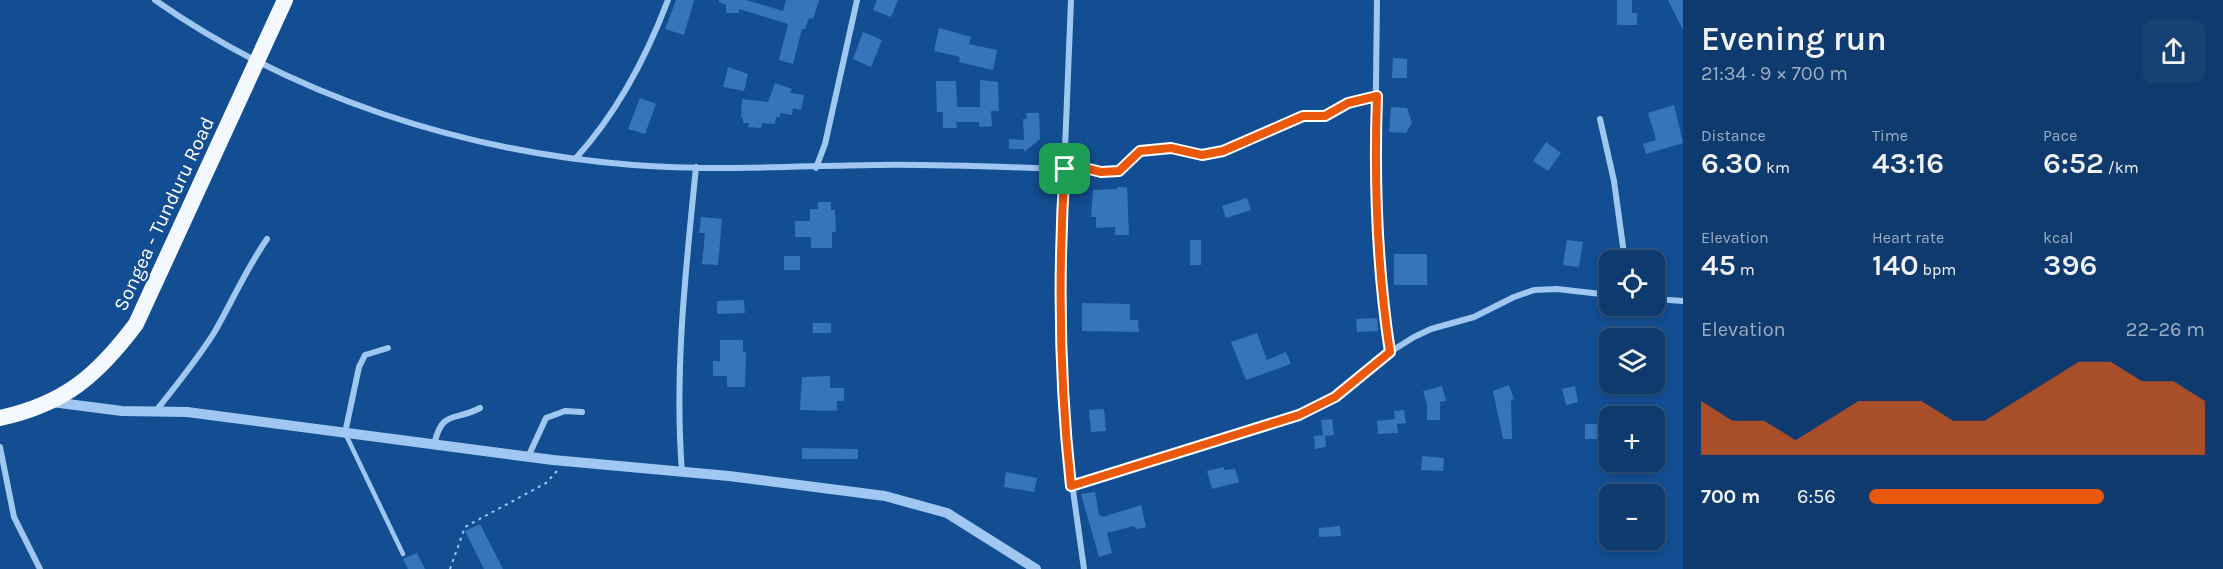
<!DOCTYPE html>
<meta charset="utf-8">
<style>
body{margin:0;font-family:Karla,sans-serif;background:#174173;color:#f1f3f6;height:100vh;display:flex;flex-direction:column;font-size:22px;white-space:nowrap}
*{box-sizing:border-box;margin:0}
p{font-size:20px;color:#9badc2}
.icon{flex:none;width:33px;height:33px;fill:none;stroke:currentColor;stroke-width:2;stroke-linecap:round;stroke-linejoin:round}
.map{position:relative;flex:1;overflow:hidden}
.drawer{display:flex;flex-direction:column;background:#0e3a6e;width:540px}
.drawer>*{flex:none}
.fabs{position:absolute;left:1599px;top:250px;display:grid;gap:12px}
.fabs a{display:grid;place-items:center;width:66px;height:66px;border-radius:12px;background:#0e3a6e;box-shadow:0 3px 9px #0003,0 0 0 2px #2e5481;font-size:30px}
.pin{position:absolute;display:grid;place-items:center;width:51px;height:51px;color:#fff;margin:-26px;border-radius:12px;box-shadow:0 3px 9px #0006}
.round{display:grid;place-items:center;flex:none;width:63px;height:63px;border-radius:12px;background:#174173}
.head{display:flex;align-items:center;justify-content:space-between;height:102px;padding:0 18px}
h1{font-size:33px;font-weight:600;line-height:45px}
.metrics{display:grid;grid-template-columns:repeat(3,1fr);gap:9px;height:102px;padding:6px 18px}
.metrics div{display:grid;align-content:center}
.metrics b{font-size:30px;font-weight:600}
.metrics small{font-size:16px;font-weight:400}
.metrics p{font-size:16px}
.chart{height:168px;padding:12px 18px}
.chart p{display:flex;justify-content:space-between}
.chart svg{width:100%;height:108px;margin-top:6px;fill:#ea580c;opacity:.7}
ul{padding:0 18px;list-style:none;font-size:20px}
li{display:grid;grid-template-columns:96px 72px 1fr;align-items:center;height:45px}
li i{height:15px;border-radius:8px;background:#ea580c}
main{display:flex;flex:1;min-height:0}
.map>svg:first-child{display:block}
</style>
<main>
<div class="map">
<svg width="1683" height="569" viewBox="0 0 1683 569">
<rect width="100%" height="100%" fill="#134e92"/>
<path fill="#3675b9" d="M676,0H694L684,35L665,29Z
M719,0H746L783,11L786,0H819L813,19L809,18L805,29H802L793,64L779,60L788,24L739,9V13H726V5L719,2Z
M877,0H898L891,17L873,10Z
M1617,0H1632V13H1637V25H1617Z
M1668,0H1683V30Z
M939,28L971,37L969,44L997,50L993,70L959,62L960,57L934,51Z
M863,32L882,40L871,67L853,59Z
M1393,58L1407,59V78H1392Z
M728,67L748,74L744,91L723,87Z
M980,80L998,82L999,111H991L992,126L979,127V122H956L957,128H943V112H937L936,81H956L957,107H980Z
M775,83L792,89L790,93L804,95L801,110L793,108L792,115L780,113V117H776L775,124L762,123L761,128L748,127L749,123H743V118H741L742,99L768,102Z
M640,98L656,104L645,134L628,129Z
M1674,105L1683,143L1646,154L1643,144L1656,140L1648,113Z
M1391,107L1407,108L1412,123L1406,133L1389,132Z
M1026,113H1039L1040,139L1024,152V149H1009V139L1024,140L1023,119H1027Z
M1546,142L1561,153L1548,171L1533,161Z
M1117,187H1127L1129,235H1115V227L1096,228V217H1091L1093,190L1117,189Z
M1247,198L1251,210L1226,218L1222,206Z
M818,202H831V210H835L836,232H832V248H811V237H795V221H810V209H818Z
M701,217L722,219L718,265L702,264L705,233H699Z
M1190,240H1201V265H1190Z
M1567,240L1583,242L1579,267L1563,265Z
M1394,254H1427V285H1394Z
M784,256H800V270H784Z
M744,300L745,313L717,314V301Z
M1082,303L1130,304V320H1138L1139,332L1082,331Z
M1377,318L1378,331L1357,332L1356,319Z
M813,323H831V333H813Z
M1257,333L1267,360L1286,352L1291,364L1246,380L1231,342Z
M720,340H743V352H746L745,387H727V376H713V361H720Z
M830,376V388H844V401H837V411L800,410L802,377Z
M1509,385L1514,399L1511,400L1512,439H1503L1493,391Z
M1442,386L1446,401L1440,402V420H1427V404L1423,391Z
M1575,386L1578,402L1566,405L1562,389Z
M1104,409L1106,431L1091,432L1089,410Z
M1404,410L1406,423L1397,424L1398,433L1378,434L1377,421L1395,419L1394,411Z
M1332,419L1334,435L1325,436L1326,447L1315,449L1314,436L1323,435L1321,420Z
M1585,424H1603V439H1585Z
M802,448L858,449V459H802Z
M1422,456L1444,458L1443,471L1421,470Z
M1224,467V470L1235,469L1239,482L1212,489L1207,471Z
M1006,472L1037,478L1034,492L1004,487Z
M1095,492L1099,515L1103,517L1141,505L1146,527L1137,529L1134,526L1107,533L1112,553L1099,557L1081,494Z
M480,524L503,569H484L465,531Z
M1340,526L1341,536L1319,537V528Z
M417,553L425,569H408L403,559Z"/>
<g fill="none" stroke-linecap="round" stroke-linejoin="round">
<path stroke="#9fc7f2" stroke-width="2" stroke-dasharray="3 4.5" stroke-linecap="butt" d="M450,569L465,527L546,483L557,471"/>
<path stroke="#9fc7f2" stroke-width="4.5" d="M346,435L403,554"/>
<path stroke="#9fc7f2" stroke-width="6" d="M155,0C293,97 465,152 633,165C714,171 795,166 875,165C938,164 1002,167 1065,169
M1071,0L1060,273L1064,426L1084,569
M1377,0L1375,169L1383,302L1390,352
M1600,119L1614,181L1625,261
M576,158C618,112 646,58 668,0
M1065,163L1101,172L1119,171L1140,151L1171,148L1202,155L1223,151L1303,116H1325L1348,103L1377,96
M816,168L825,144L857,0
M1654,299L1683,301
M155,412C176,386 196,361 214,333C232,302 246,269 267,239
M345,433L359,367L365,355L388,348
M434,445C442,409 454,422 480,408
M0,447L14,517L40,569
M528,457L546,418L565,411L582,412
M682,472C674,371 686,268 696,167
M1071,486L1299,415L1335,397L1382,357L1414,337L1431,329L1474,317L1514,297L1534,290L1557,289L1610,295"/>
<path stroke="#9fc7f2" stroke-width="10" d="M52,402L122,411L187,412L553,460L729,476L885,496L947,513L1036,569"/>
<path stroke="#f4f9ff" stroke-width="16" d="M0,418C64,404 97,376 136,324L285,0"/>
</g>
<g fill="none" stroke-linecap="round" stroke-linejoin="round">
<defs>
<path id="route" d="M1377,96C1374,181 1377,268 1390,352L1335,397L1299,415L1071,486C1059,379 1058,270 1065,163L1101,172L1119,171L1140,151L1171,148L1202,155L1223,151L1303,116H1325L1348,103Z"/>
</defs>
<use href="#route" stroke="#fff" stroke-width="12"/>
<use href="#route" stroke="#ea580c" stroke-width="8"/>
</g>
<g text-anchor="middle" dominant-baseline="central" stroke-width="4.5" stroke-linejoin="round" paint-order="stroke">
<g font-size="20" fill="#fff" stroke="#134e92">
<text transform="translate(164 214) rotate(-65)">Songea - Tunduru Road</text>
</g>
</g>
</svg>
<div class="fabs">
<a><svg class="icon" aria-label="locate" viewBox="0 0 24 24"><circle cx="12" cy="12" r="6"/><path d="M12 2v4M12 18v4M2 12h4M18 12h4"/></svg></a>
<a><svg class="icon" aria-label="layers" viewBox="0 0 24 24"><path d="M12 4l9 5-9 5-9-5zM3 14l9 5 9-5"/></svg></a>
<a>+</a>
<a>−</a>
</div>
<div class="pin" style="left:1065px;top:169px;background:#1e9e55"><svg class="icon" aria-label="arrive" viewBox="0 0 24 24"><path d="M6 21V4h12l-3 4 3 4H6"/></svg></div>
</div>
<section class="drawer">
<div class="head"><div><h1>Evening run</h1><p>21:34 · 9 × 700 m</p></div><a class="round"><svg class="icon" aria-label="share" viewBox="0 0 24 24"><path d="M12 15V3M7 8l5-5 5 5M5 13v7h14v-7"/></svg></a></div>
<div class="metrics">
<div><p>Distance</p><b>6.30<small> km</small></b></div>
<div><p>Time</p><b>43:16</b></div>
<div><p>Pace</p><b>6:52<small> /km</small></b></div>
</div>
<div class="metrics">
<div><p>Elevation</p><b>45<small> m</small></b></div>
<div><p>Heart rate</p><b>140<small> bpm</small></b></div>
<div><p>kcal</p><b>396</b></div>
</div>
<div class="chart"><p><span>Elevation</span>22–26 m</p>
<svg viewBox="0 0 160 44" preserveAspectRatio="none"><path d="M0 44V22L10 30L20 30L30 38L40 30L50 22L60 22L70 22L80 30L90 30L100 22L110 14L120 6L130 6L140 14L150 14L160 22V44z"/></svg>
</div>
<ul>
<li><b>700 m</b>6:56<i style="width:70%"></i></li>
</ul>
</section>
</main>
